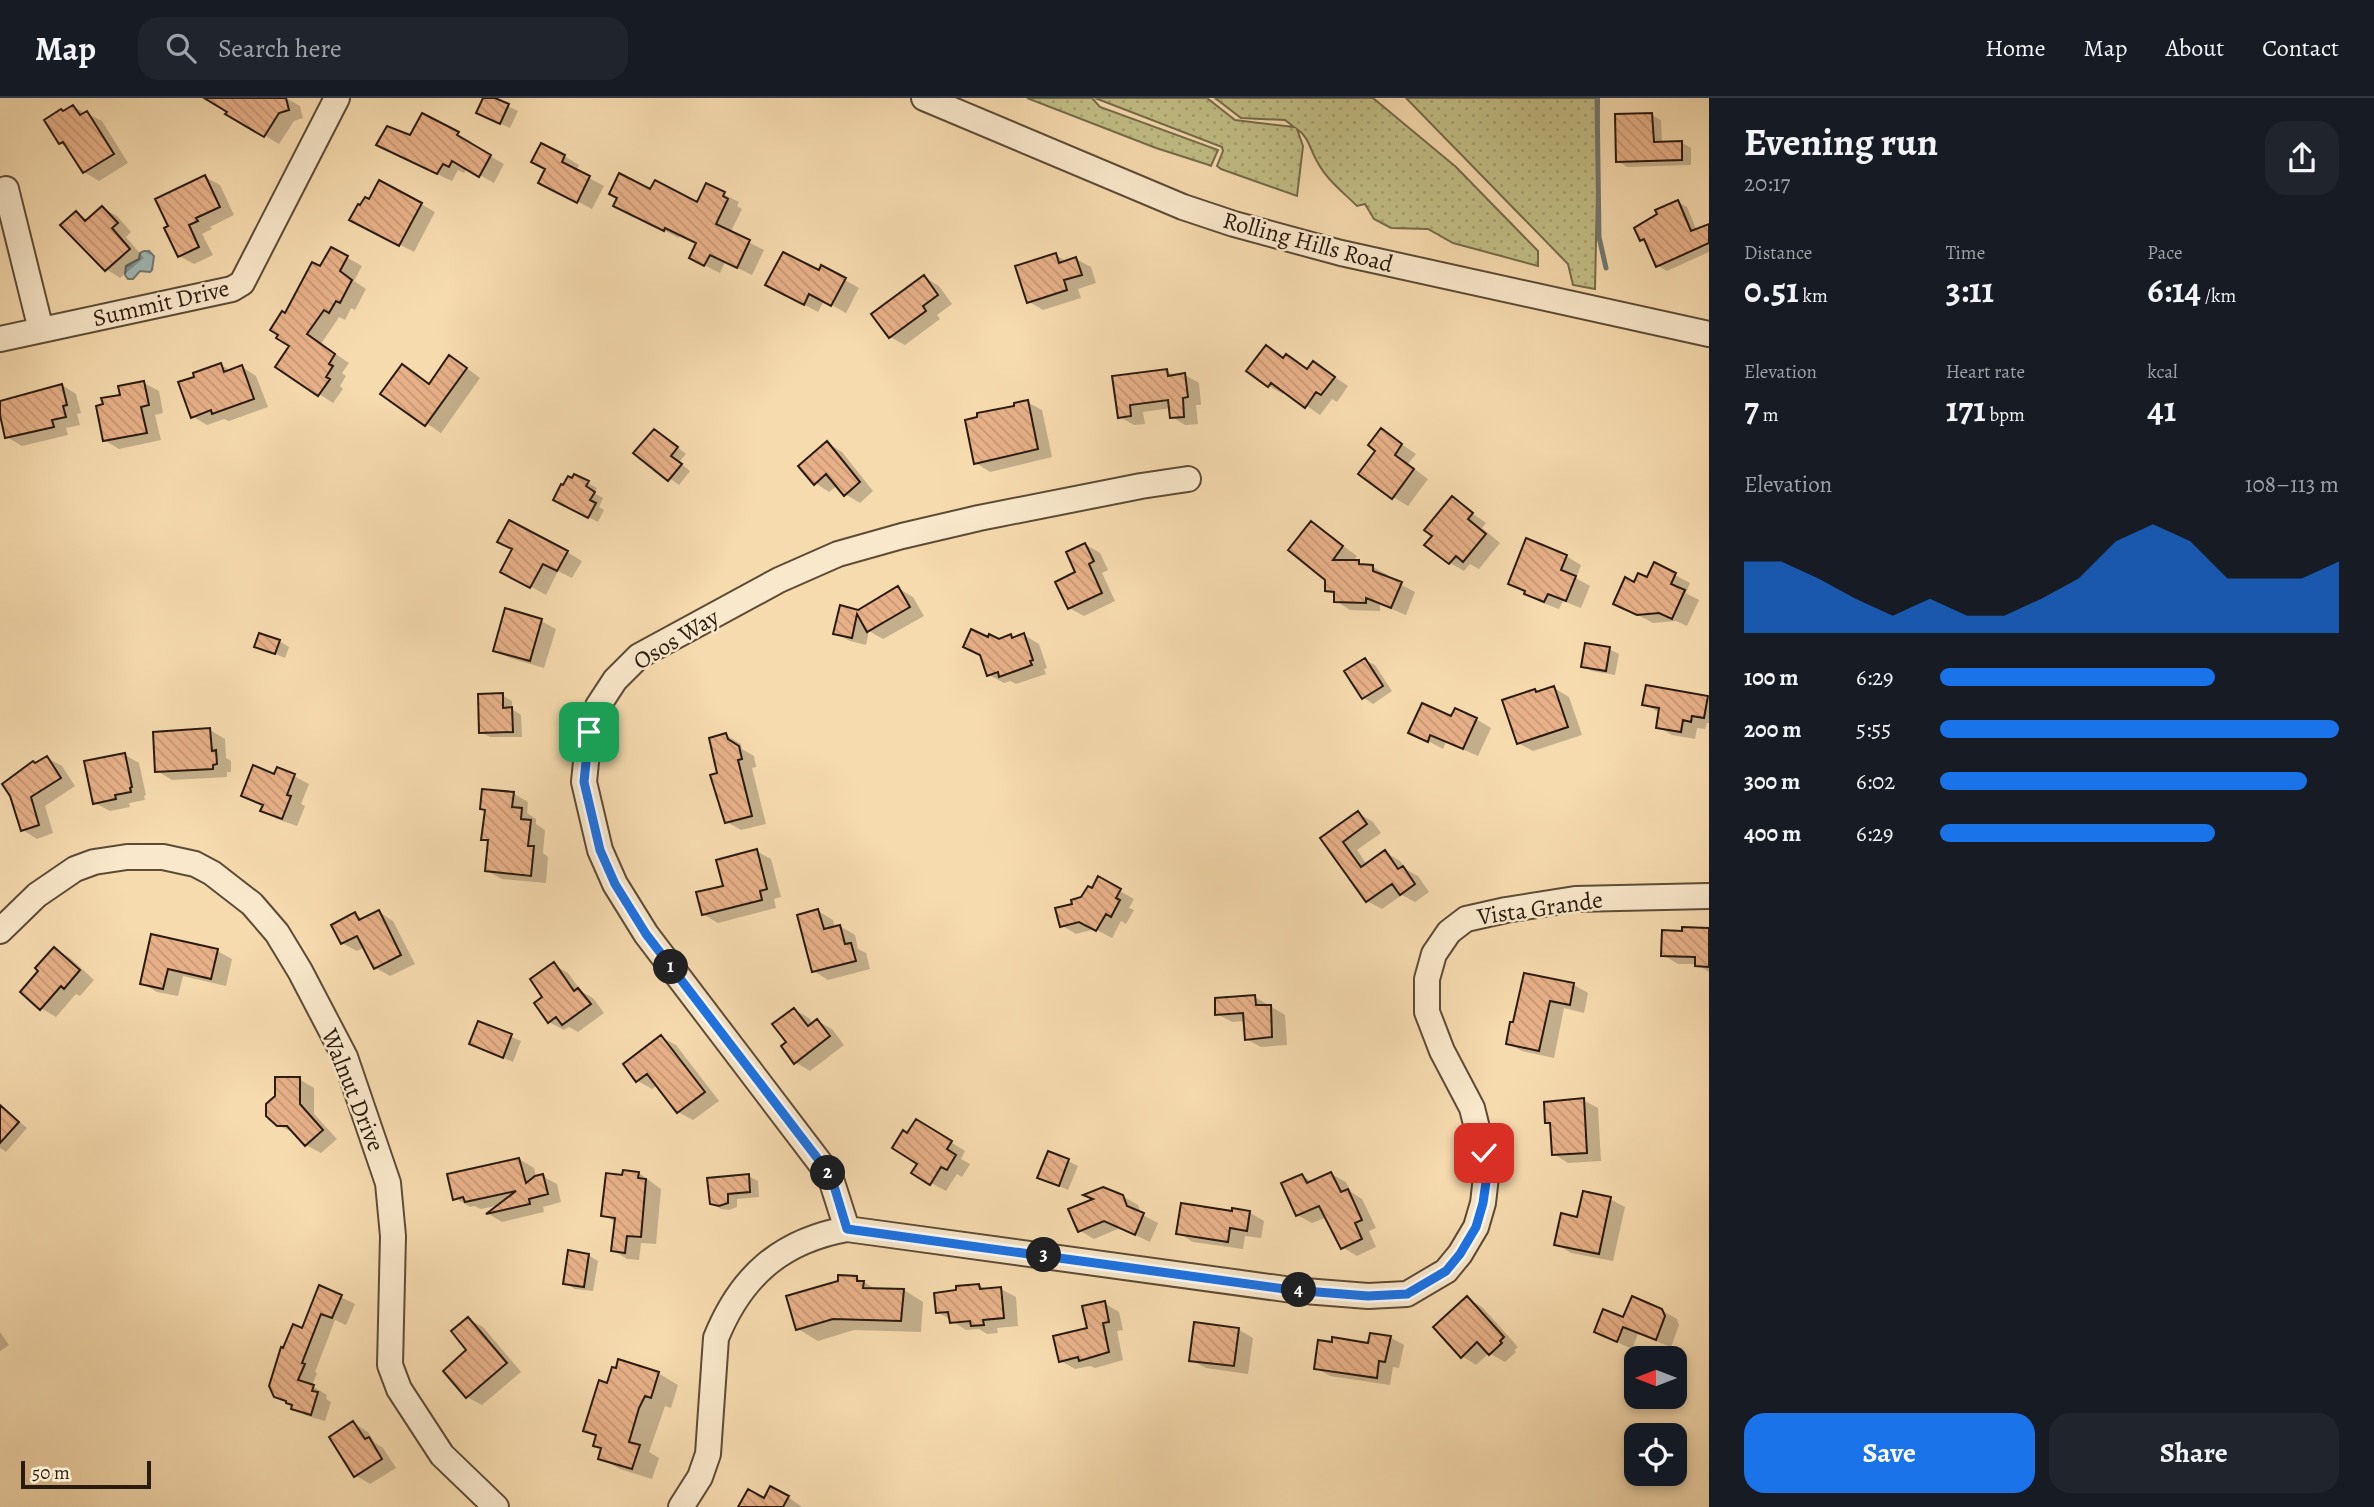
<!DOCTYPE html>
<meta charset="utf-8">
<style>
body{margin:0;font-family:Alegreya,serif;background:#20242c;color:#f1f3f6;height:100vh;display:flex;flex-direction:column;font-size:26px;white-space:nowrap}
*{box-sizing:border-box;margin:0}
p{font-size:23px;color:#9ea1a6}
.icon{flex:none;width:38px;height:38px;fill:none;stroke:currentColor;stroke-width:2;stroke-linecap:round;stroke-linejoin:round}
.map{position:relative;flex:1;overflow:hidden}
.panel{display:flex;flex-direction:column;background:#171b24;width:665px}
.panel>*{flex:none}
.needle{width:46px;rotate:270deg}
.buttons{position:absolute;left:1624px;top:1248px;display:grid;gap:14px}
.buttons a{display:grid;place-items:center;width:63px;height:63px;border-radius:14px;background:#171b24;box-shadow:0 4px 10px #0003;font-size:35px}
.scale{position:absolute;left:21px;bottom:18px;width:130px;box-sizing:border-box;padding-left:7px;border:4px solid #2a1b0e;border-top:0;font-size:19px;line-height:24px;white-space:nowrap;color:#2a1b0e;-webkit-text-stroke:5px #f9e8cb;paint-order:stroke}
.pin{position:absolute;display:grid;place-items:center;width:60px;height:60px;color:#fff;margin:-30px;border-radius:14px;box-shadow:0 4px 10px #0006}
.km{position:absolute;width:35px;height:35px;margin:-18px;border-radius:50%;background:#222;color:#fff;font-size:19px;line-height:35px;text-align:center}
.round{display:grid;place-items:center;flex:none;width:74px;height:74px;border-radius:21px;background:#20242c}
.head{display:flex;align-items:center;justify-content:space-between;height:119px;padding:0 35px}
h1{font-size:38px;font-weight:600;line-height:52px}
.stats{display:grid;grid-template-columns:repeat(3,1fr);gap:10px;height:119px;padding:7px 35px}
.stats div{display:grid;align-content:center}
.stats b{font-size:35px;font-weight:600}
.stats small{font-size:19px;font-weight:400}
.stats p{font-size:19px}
.chart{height:196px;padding:14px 35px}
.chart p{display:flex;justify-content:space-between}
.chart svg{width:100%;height:126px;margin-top:7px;fill:#1a73e8;opacity:.7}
.button{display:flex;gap:14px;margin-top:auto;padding:14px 35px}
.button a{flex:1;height:80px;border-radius:21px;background:#1a73e8;color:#fff;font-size:28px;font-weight:600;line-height:80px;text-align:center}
.button a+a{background:#20242c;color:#f1f3f6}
ul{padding:0 35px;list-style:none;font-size:23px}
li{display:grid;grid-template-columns:112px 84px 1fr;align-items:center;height:52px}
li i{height:18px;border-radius:9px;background:#1a73e8}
header{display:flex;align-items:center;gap:42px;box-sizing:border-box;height:98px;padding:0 35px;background:#171b24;border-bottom:2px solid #363941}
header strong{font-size:33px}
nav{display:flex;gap:38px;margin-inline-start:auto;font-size:24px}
.search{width:490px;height:63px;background:#20242c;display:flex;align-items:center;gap:18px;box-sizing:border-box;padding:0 24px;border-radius:21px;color:#9ea1a6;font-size:26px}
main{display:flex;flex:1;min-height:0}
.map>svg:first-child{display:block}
</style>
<header>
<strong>Map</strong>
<div class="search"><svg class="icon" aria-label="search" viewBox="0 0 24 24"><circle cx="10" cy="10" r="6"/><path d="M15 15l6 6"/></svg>Search here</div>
<nav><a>Home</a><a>Map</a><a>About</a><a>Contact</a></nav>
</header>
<main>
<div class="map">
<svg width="1709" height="1409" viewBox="0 0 1709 1409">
<defs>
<pattern id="grass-dots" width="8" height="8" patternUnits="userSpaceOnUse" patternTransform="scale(1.75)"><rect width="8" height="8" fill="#c2be86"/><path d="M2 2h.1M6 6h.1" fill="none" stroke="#a7a372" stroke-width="1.8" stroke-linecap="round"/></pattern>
<pattern id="water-ripples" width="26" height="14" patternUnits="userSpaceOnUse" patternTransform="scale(1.75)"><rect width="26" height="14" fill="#a1b8b6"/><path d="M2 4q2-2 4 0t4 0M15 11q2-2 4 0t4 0" fill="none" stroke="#839592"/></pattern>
<pattern id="building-back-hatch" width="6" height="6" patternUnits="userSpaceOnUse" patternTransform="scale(1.75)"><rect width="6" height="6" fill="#e8b189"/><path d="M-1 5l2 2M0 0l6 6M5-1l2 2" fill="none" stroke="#c79875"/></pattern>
</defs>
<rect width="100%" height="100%" fill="#f6dbaf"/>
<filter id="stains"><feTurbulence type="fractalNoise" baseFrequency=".00286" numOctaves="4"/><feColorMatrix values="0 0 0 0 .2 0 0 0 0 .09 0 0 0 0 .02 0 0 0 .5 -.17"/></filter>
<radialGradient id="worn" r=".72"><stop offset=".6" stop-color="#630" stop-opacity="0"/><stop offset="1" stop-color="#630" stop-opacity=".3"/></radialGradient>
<path fill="url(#grass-dots)" stroke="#766c4a" stroke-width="2" d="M1027,0H1092L1100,9L1218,52L1211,68L1209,67L1156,50Z
M1095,0H1207L1235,22L1294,29L1285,22L1241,20L1215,0H1373L1456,69L1538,153V168L1453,145L1428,131L1391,130L1374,121L1365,106L1357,108C1344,95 1327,82 1318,65C1310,53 1310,40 1297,31L1303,48L1297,98L1221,71L1217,68L1223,53L1222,49Z
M1406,0H1599L1595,191L1573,187L1568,166Z"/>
<path fill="url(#water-ripples)" stroke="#717973" stroke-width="2" d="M144,153H149L154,158L152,172L150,174L140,173L133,181H128L125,177L126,168L139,161L140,155Z"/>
<path fill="#0003" d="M207,0H286L300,8L303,20L294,23L279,46L228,15L229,13Z
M485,0H491L518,13L510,30L488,20Z
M73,9L102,23L128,65L99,83L84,74L68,50L60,45L65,14Z
M423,17L472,44L470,47L504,66L494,85L467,70L464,75L458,72L452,83L392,55L411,40Z
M1652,17L1661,22L1662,45L1681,44L1691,50V67L1627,69L1618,63Z
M564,58L579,67L576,73L604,88L592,111L541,84Z
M205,79L220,87L234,117L210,129L212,131L202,136L213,157L194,166L179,158L166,130Z
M707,88L739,104L737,108L742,111L730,135L764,152L752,177L725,164L720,175L706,168L691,160L698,146L680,137L679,140L630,115L651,93L698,106Z
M1678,104L1687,109L1697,133L1709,127V154L1667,173L1658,168L1648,146L1641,142Z
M421,106L435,114L414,154L366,129Z
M102,110L117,118L131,134L126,139L144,160L120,180L106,171L77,115L88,122Z
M332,151L362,168L354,183L366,191L355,212L351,210L345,222L339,219L321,246L349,265L342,275L346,278L340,288L343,291L333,305L277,269L292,248L286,217L321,171Z
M1056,157L1067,164L1076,161L1091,169L1096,185L1078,191L1081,200L1043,212L1028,203Z
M819,175L845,182L859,190L846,215L824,203L818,214L781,195Z
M924,179L939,188L952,206L937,217L940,221L905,247L890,239Z
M1266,249L1284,260L1286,258L1309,272L1314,265L1348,288L1337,304L1332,301L1320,317L1285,293L1283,296L1269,288Z
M221,267L231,273L242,269L256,278L268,309L229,323L224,321L207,327L192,318Z
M464,268L480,280L441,335L383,296L417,277L430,287Z
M1166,273L1176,278L1185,277L1199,285L1201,307H1196L1198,326L1185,327L1172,319L1171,310L1143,314L1145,326L1134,327L1120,319L1114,280Z
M144,285L159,293L163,315L155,317L161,342L119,351L104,342L122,298Z
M62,287L76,296L81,315L77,316L80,327L66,330L68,337L22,348L7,339L0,305Z
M1027,304L1042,312L1052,359L990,374L976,365Z
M1381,332L1416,356L1408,366L1428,381L1408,408L1393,399L1378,353Z
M664,338L686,356L679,364L690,373L679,387L635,355Z
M827,345L842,354L873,393L860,405L845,396L838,387L829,394L815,385Z
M575,378L597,390L594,395L603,400L599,409L604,412L598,424L564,407Z
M1452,401L1486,425L1482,430L1500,445L1479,471L1470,466L1464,473L1450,465L1434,438Z
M1312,425L1357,458L1352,464L1373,469L1388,477V480L1415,494L1406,517L1380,506V513L1350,512L1336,503V497L1327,492V481Z
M1085,446L1100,455L1108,472L1102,475L1115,503L1084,518L1069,510Z
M567,454L582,463L572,480L558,473L546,497L503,473Z
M1566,458L1581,467L1576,480L1590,488L1581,510L1563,503L1559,511L1540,504L1510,485Z
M1654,466L1690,485L1686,495L1699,502L1687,528L1676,523L1653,525L1615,505L1635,486L1648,481Z
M898,490L913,499L924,518L883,541L869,533L866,547L850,543L835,535L858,514Z
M541,523L556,531L544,570L510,560L495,552Z
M1024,537L1039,546L1047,570L1044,571L1046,576L1016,586L1010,583L1004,585L989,577L982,558L965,549Z
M279,543L289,549L285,560L256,548Z
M1609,551L1619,556L1615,577L1592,573L1582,568Z
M1365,562L1375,567L1392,593L1373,606L1364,600L1346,574Z
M1554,590L1569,599L1582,637L1533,653L1518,645L1535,593L1539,595Z
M502,597L512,603V611L521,617L522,639H490L480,634Z
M1707,600L1709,601V625H1707L1705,631L1697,630L1695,641L1672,637L1658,629L1660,615L1644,606Z
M1452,620L1476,621L1491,630L1478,658L1446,644L1443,651L1411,634Z
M210,632L225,641L226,660L231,663V674H227V679L172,682L157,673Z
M726,637L741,646L742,651L754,658L756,669L752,670L766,726L741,732L727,724L719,676Z
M125,657L139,665L146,697L144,698L145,702L129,705L130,709L110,713L95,705Z
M47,660L62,668L75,688L45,708L53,735L37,741L23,732L36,667Z
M275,678H294L309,686L301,706L305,708L297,728L277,721L263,712L264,708L243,697Z
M513,695L528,704L527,715L536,721V726L545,732L543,755L548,759L546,785L502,781L487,773L490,745L483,741L486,712Z
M1358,715L1373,724L1381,735L1357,752L1367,767L1385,754L1400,763L1407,772L1418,778L1429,794L1415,804L1402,797L1382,811L1367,803L1323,740Z
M756,753L771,761L781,799L774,801L776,810L718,825L703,816Z
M1099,781L1134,801L1129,810L1134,812L1126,826L1121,823L1112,840L1095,831L1076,836L1061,827L1074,807L1092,792Z
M818,813L833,822L835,830L840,828L855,837L858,851L866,855L870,871L828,882L814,873Z
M379,814L393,823L415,866L390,878L376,870L365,849L357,853L342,845L355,816L364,822Z
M1684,831L1709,832V874L1697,866H1678L1663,857L1684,834Z
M153,838L217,853L232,861L226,888L183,878L178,898L157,894L142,885Z
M54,851L69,859L94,882L80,898L76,896L56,919L41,910L22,894L41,873Z
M554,867L568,875L582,894L593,900L604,915L578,934L569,929L564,932L549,924L545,899Z
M1574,887L1588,895L1584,915L1564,910L1554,960L1522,953L1507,945L1511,926Z
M1255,899L1285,917L1287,947L1261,949L1246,941V923L1232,924L1217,916Z
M795,912L809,920L813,926L817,923L832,931L844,947L810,973L795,964L788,945Z
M479,925L521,943L513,964L471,945Z
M661,939L676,947L719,1003L693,1022L678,1014L658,987L652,991L638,983Z
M299,981L314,990V1016L337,1041L321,1055L306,1047L296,1036L278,1027Z
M1583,1002L1598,1010L1601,1063L1568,1065L1554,1056L1552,1027L1547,1024Z
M0,1008L27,1030L6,1054L0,1050Z
M931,1032L965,1053L961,1061L970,1066L962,1079L957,1076L946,1093L931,1085L919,1066L908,1037Z
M519,1061L534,1070L536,1079L542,1078L557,1086L561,1104L543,1109L544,1114L502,1124L489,1116L500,1107L481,1111L474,1108L470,1109L455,1100Z
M1068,1063L1078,1068L1068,1092L1039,1079Z
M639,1075L661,1091L656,1146L641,1145L639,1162L627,1161L613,1152L616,1124L603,1117L624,1079Z
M1331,1076L1346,1084L1351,1094L1362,1101L1376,1130L1369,1133L1376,1149L1357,1158L1342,1149L1327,1119L1312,1125L1297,1117L1302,1078L1313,1084Z
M748,1078L758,1083L759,1099L737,1101V1109L729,1112L721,1111L711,1105Z
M1122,1098L1138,1107L1141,1116L1158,1125L1150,1144L1120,1130L1094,1141L1079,1132Z
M1610,1101L1625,1109L1613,1163L1571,1155L1556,1146L1578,1121Z
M1249,1114L1264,1123L1261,1140L1245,1138L1243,1151L1193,1144L1178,1135L1233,1115Z
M588,1157L598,1163L593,1193L575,1191L565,1185Z
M857,1180L877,1192H904L923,1204L921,1234L854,1232L818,1243L798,1231Z
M979,1187L987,1192L1001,1191L1016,1199L1018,1228L997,1230L998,1235L987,1236L979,1231L966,1232L938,1214Z
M320,1189L355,1206L346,1227L335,1222L315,1274L317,1275L312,1288L327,1297L326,1301L331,1304L325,1323L307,1318L276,1298Z
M1467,1200L1482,1209L1518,1249L1514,1252L1516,1254L1505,1264L1489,1255L1476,1267L1462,1258Z
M1104,1205L1119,1214L1123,1232L1117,1233L1123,1262L1095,1270L1090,1268L1075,1271L1061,1263L1089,1232Z
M1661,1212L1677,1221L1679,1227L1671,1249L1638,1236L1632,1251L1596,1234L1624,1222Z
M468,1221L483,1229L521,1274L482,1307L467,1299Z
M1238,1231L1253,1240L1248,1276L1206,1270L1191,1262Z
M0,1234L9,1247L0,1253Z
M1390,1239L1404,1247L1399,1270L1393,1269L1390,1287L1330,1278L1316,1270Z
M658,1275L678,1287L671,1310L665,1308L649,1354L659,1360L652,1381L620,1371L600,1360L602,1351L595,1347L597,1339L585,1332L608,1287Z
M353,1325L368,1334L375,1345L383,1350L396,1370L370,1386L355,1377Z
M788,1399L802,1409H740L765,1402Z"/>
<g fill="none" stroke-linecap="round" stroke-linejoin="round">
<path stroke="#717973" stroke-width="5" d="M1597,0L1599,139L1606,170"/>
</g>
<path fill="url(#building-back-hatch)" stroke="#2a1b0e" stroke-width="2" d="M204,0H286L289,12L279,15L264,39L225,16L227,14Z
M483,0H495L509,6L500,26L476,15Z
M73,7L80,17L87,13L114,56L83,75L63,44L59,46L44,22L61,11L63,13Z
M422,15L459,34L457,37L491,57L479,79L452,63L449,69L443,66L437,76L376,47L387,28L410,37Z
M1652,15L1654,44L1682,43V62L1616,64L1615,16Z
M541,45L565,57L562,64L590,78L577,105L538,85L545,71L531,64Z
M619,75L650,91L655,82L697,104L706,85L725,94L723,98L728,101L716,126L750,142L737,170L710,157L704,168L689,160L696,145L665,130L664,133L613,108L617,100L609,96Z
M205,77L220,109L196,120L198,123L189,127L199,149L178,159L164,130L168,128L155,101Z
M379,82L422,105L399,148L349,122L358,106L360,107L365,99L369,101Z
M1678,102L1691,133L1709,126V145L1656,169L1644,141L1640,143L1634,130L1657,116L1655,112Z
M102,108L118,125L112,130L130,151L105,173L60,127L76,113L85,123Z
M331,149L348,158L340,173L352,182L340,205L336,203L329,215L324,212L307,236L335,256L329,266L333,268L326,279L330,281L318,298L275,269L289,248L276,240L278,237L270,232L282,213L285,215L312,164L320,168Z
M783,154L819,172L821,167L846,180L831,208L809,196L804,207L765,187Z
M1056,155L1059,165L1076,159L1082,177L1064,182L1067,192L1027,205L1015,168Z
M924,177L938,197L923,208L926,213L889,240L871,216Z
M1266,247L1283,260L1286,256L1307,271L1313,263L1335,279L1321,297L1316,294L1305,310L1271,285L1268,289L1246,273Z
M449,257L467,270L425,328L380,296L402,266L429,286Z
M221,265L224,274L242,267L254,301L212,316L211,312L191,320L178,284L194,279L193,275Z
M1167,271L1168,278L1185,275L1188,299L1183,300L1184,319L1170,320L1168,302L1130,307L1131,318L1118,320L1112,278Z
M144,283L149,307L141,309L147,335L103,343L96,308L103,306L101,300L120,297L118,288Z
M62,286L67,307L63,308L66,319L52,322L54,329L5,340L0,317V303Z
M1028,302L1038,351L974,366L965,322L977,319V315L1014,308V305Z
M1381,330L1402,346L1395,357L1414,371L1392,401L1358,376L1375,353L1368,347Z
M654,331L678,349L671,358L682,366L668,383L633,355Z
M827,343L860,384L844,398L826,376L814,387L798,368Z
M574,376L589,383L586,388L595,394L590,402L596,405L588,420L553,402L561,386L563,387L568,378L572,380Z
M1452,398L1473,415L1468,421L1486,436L1463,464L1456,458L1449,466L1424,447L1432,438L1424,432Z
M509,422L568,453L557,473L543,466L530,490L500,474L512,451L497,444Z
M1311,423L1343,448L1333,462H1359V466L1373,467V473L1402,484L1391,510L1366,500V505L1334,504V494L1325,493V482L1288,452Z
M1526,440L1567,457L1561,472L1576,478L1566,503L1548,496L1544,504L1524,496L1525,493L1508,486Z
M1085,445L1094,463L1089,466L1102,495L1068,511L1055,484L1075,474L1066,454Z
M1654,464L1676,475L1671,486L1685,492L1672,521L1659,515L1637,517L1613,506L1625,479L1634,484L1638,475L1647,479Z
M898,488L910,509L867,534L857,516L852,540L833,536L840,507L858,512Z
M505,510L542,521L530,563L493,553Z
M971,531L988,539L989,536L999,541L1011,536L1012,540L1024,535L1033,562L1030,563L1032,567L999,579L998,574L987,578L980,557L963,549Z
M259,535L280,542L275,556L254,549Z
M1585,545L1610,549L1606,573L1581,569Z
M1365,560L1383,588L1362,601L1344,573Z
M1646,587L1708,598L1704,620L1692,618L1691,624L1683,622L1681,634L1656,630L1659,610L1642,607Z
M1554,588L1568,629L1517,646L1502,602L1535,591L1536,594Z
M503,595V610L512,609L513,634L479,635L478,596Z
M1422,605L1451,618L1455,610L1477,620L1463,651L1430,637L1428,644L1408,635Z
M210,630L212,653L216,652L217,666L213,667V671L155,674L153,634Z
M726,635L728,641L739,648L742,661L738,662L752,718L725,725L710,677L717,675L709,640Z
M125,655L132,689L130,690L131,694L115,697L116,701L93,706L84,663Z
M47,658L61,680L31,699L39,727L21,733L10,698L2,686L33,663L35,665Z
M253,667L274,676L277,669L295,676L287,697L291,698L282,721L260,713L263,707L241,698Z
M482,691L514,694L512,709L522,710L521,721L531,722L528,748H534L531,778L485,773L488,742H481L485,712L480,711Z
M1358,713L1367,726L1343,744L1361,769L1385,752L1398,771L1403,768L1415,786L1400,797L1392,786L1366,804L1320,740Z
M757,751L767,791L760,793L762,802L702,817L696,794L723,788L716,762Z
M1098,778L1121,791L1116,800L1120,802L1111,819L1106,816L1096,833L1079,824L1060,829L1055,810L1072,806L1071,802L1081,799L1088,788L1092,790Z
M818,811L824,831L840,827L845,846L851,845L856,863L812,874L797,817Z
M379,812L401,857L374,871L357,838L341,846L331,827L355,814L359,822Z
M1682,829L1709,830V869L1695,868V859L1661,858L1662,832L1682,833Z
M151,836L218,851L211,881L168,871L163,891L140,886Z
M54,849L80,872L64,891L61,888L40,912L20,894L38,873L35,870Z
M554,864L574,893L578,890L591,906L562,927L556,919L548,925L534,905L542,899L530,881Z
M1524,875L1574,885L1570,907L1550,903L1539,953L1506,946L1510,924H1513Z
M1255,897L1256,907H1271L1272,939L1245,942L1243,915L1215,917V900Z
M794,910L808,928L817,921L830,938L794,966L781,948L786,944L772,926Z
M478,923L512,936L503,960L469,946Z
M661,937L705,994L677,1015L647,976L636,984L623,966Z
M275,979H300V1006L323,1032L305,1048L287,1028H277L266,1018V1006L275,998Z
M1584,1000L1587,1055L1552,1057L1550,1025H1545L1544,1004Z
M0,1007L19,1024L0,1045Z
M916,1021L952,1043L947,1051L956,1057L947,1072L941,1069L930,1087L911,1075L917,1066L892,1050L903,1032L907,1035Z
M1048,1053L1069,1061L1059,1088L1037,1080Z
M519,1060L526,1085L535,1078L543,1076L548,1096L529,1101L530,1106L486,1116L516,1093L465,1104L463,1099L453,1102L447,1076Z
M623,1072L639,1074L638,1080L646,1081L641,1139L627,1138L625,1155L611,1153L615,1120L601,1118L606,1075L622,1077Z
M1331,1074L1341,1094L1348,1091L1362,1122L1355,1125L1362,1141L1341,1151L1319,1108L1296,1118L1281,1085L1302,1076L1307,1085Z
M749,1076L750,1094L728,1096V1105L719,1108L710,1106L707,1080Z
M1103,1089L1123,1097L1127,1108L1144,1115L1135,1137L1104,1123L1078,1134L1068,1111L1093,1101L1083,1097Z
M1583,1093L1611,1099L1599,1156L1554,1147L1561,1115L1577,1119Z
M1181,1105L1232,1113V1110L1250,1113L1247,1133L1230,1130L1228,1144L1176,1136Z
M568,1152L589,1156L584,1189L563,1186Z
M838,1177L857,1178V1183H864L863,1190L904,1191L901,1223L833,1221L796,1232L786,1198L838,1183Z
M979,1186L980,1191L1001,1189L1004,1220L983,1222L984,1227L971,1228L970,1223L950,1225L948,1214L936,1215L934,1195L956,1192V1188Z
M319,1187L342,1197L332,1220L321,1216L302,1265L305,1266L298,1282L314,1287L312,1293L318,1294L311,1317L291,1311L292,1307L286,1305V1303L274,1299L269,1288L281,1249L283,1250L293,1226L302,1230Z
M1467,1198L1504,1239L1500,1243L1502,1245L1489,1257L1477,1244L1461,1260L1433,1229Z
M1632,1198L1662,1211L1665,1218L1656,1242L1623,1229L1617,1244L1594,1234L1603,1211L1623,1219Z
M1105,1203L1109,1224L1103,1225L1109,1254L1079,1263L1078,1259L1059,1264L1053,1238L1087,1230L1082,1208Z
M468,1219L507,1265L466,1300L443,1273L466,1252L451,1233Z
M1194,1224L1239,1230L1234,1268L1189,1263Z
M1370,1235L1391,1238L1385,1264L1379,1263L1377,1280L1314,1271L1318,1242L1332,1244V1239L1368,1245Z
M618,1261L659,1274L651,1300L645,1298L639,1310L629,1344L640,1347L632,1371L598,1361L601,1350L593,1348L596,1337L583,1333L599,1282L607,1285L612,1269L616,1270Z
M353,1323L365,1341L369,1339L382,1361L354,1379L329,1339Z
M770,1388L789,1398L783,1409H738L748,1391L764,1400Z"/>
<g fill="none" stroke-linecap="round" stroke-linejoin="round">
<defs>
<path id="minor" d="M924,0L1183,109L1234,126L1341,155L1709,236
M6,91L41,232
M0,241L232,191L242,185L337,0
M0,833L37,797L75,771L94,764L127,759H163L195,766L212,775L252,806L277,835L300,873L345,959L388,1085L393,1138L390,1267L399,1291L442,1357L496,1409
M847,1131L830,1078L646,836L615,786L600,752L584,684L589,634L598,608L615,582L639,558L779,482L838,456L902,438L979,420L1141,388L1188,381
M681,1409L700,1379L708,1356L716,1240C741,1178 781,1143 847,1131L1292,1192L1368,1198L1407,1196L1446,1173L1460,1156L1476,1129L1483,1105L1487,1070L1472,1010L1442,953L1427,914V881L1434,856L1449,834L1466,821L1506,812L1575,801L1709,798"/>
</defs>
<use href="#minor" stroke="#5d4b36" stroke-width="28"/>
<use href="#minor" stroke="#f9e8cb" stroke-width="24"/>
</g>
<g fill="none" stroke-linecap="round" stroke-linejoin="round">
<defs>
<path id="route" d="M589,634L584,684L600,752L615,786L646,836L831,1078L847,1131L1292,1192L1368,1198L1407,1196L1446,1173L1460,1156L1476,1129L1483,1105L1488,1070L1484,1055"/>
</defs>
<use href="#route" stroke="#fff" stroke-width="14"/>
<use href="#route" stroke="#1a73e8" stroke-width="9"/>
</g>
<g text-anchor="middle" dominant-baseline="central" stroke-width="5" stroke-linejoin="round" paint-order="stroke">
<g font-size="24" fill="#2a1b0e" stroke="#f9e8cb">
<text transform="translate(1308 144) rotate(15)">Rolling Hills Road</text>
<text transform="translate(161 205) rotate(-13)">Summit Drive</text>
<text transform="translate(676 541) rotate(-31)">Osos Way</text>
<text transform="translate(1540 810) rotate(-8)">Vista Grande</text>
<text transform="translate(353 992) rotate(68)">Walnut Drive</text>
</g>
</g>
<rect width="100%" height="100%" filter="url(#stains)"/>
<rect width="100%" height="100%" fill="url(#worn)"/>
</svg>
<div class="buttons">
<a><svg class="needle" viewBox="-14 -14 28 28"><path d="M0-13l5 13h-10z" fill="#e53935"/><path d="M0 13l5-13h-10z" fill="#9ea1a6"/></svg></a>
<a><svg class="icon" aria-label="locate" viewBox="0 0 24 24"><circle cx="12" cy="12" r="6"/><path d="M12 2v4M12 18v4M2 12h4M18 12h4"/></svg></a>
</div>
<div class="scale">50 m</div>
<div class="pin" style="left:589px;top:634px;background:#1e9e55"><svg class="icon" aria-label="arrive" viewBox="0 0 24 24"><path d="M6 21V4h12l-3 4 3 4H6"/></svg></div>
<div class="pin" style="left:1484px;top:1055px;background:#d93025"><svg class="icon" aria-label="check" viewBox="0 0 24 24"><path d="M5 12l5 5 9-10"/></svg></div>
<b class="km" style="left:671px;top:869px">1</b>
<b class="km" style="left:828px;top:1075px">2</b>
<b class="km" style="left:1044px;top:1157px">3</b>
<b class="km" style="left:1299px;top:1192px">4</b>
</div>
<section class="panel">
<div class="head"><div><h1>Evening run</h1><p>20:17</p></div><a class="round"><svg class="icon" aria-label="share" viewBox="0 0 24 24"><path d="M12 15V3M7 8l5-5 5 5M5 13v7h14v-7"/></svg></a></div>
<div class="stats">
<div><p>Distance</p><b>0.51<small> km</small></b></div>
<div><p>Time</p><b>3:11</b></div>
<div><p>Pace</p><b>6:14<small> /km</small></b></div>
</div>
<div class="stats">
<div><p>Elevation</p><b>7<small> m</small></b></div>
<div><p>Heart rate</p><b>171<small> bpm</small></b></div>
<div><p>kcal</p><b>41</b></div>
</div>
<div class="chart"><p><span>Elevation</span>108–113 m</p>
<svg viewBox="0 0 160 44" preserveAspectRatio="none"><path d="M0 44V19L10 19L20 25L30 32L40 38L50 32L60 38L70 38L80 32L90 25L100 12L110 6L120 12L130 25L140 25L150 25L160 19V44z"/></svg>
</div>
<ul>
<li><b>100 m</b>6:29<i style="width:69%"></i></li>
<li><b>200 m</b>5:55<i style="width:100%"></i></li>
<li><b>300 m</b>6:02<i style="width:92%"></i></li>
<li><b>400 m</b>6:29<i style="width:69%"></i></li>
</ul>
<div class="button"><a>Save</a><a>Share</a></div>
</section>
</main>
